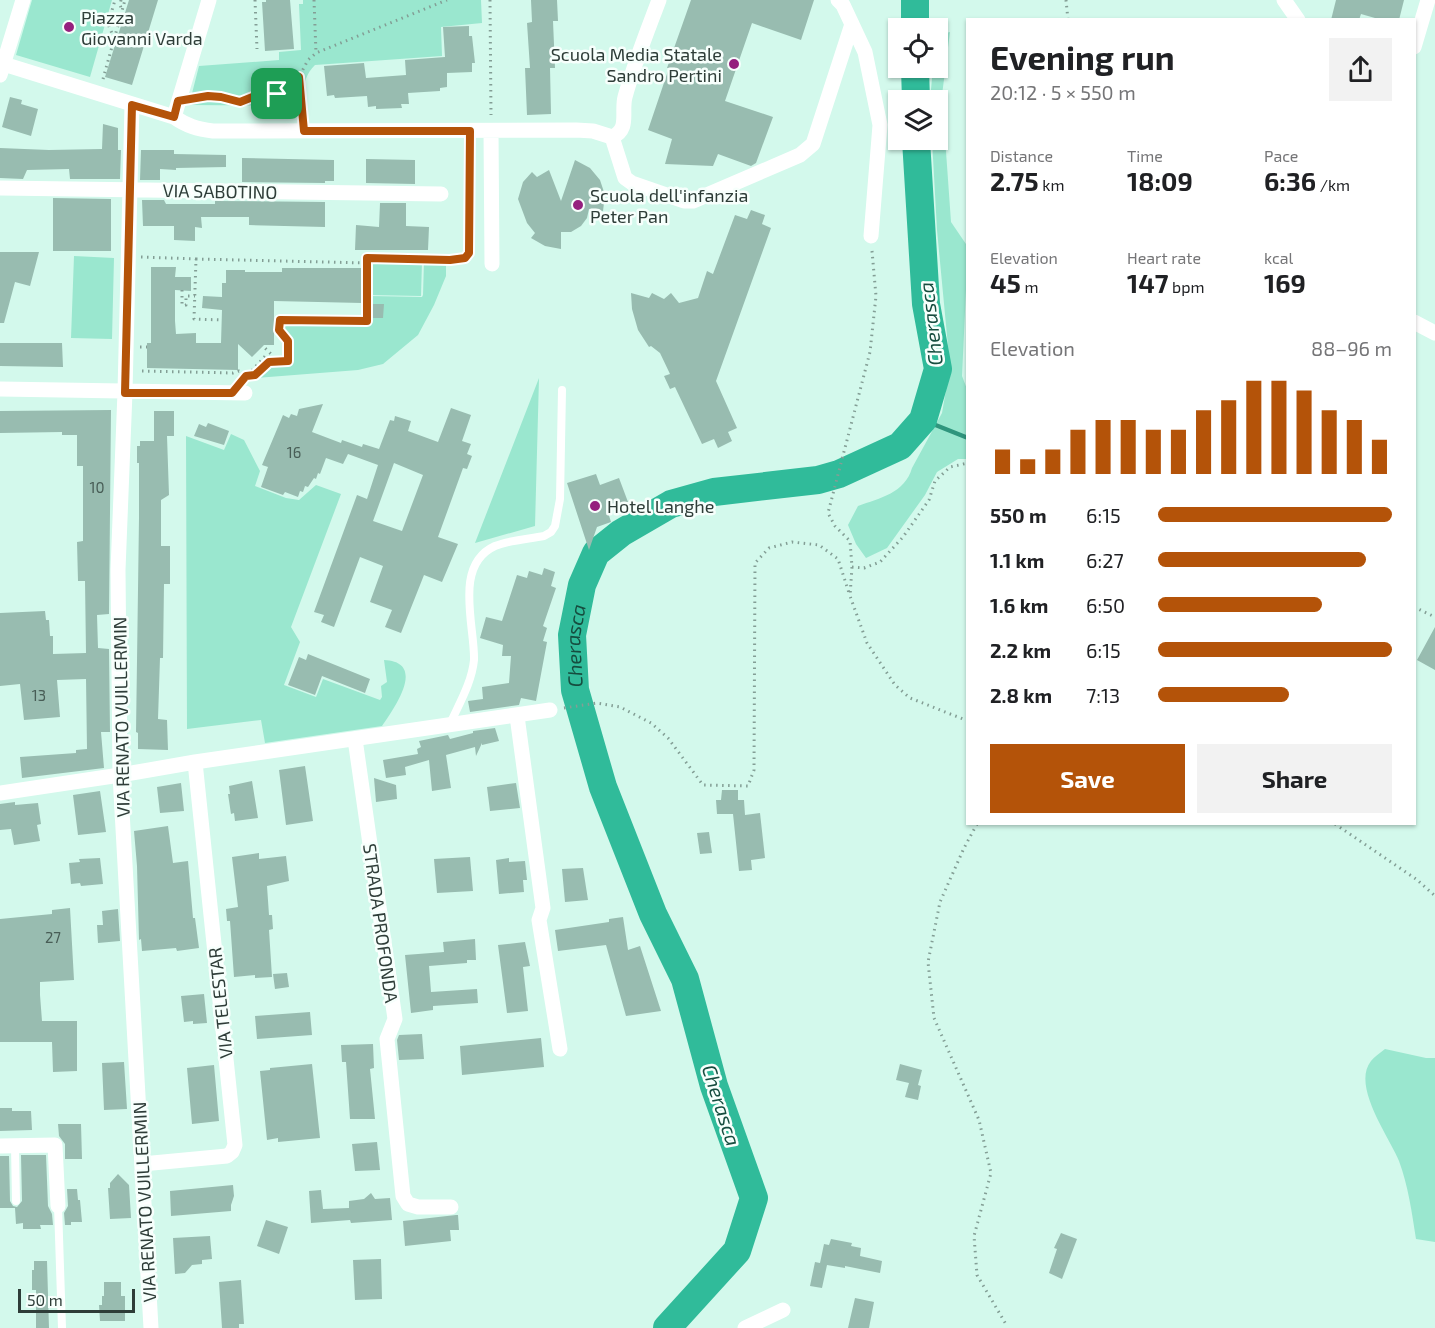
<!DOCTYPE html>
<meta charset="utf-8">
<style>
body{margin:0;font-family:"Exo 2",sans-serif;background:#f2f2f2;color:#202124;height:100vh;display:flex;flex-direction:column;font-size:22px;white-space:nowrap}
*{box-sizing:border-box;margin:0}
p{font-size:20px;color:#757577}
.icon{flex:none;width:33px;height:33px;fill:none;stroke:currentColor;stroke-width:2;stroke-linecap:round;stroke-linejoin:round}
.map{position:relative;flex:1;overflow:hidden}
.details{position:absolute;left:966px;top:18px;width:450px;height:807px;display:flex;flex-direction:column;background:#fff;border-radius:0px;box-shadow:0 2px 4px #0004}
.details>*{flex:none}
.controls{position:absolute;left:888px;top:18px;display:grid;gap:12px}
.controls a{display:grid;place-items:center;width:60px;height:60px;border-radius:0px;background:#fff;box-shadow:0 2px 4px #0004;font-size:30px}
.scale{position:absolute;left:18px;bottom:15px;width:117px;box-sizing:border-box;padding-left:6px;border:3px solid #2e3d38;border-top:0;font-size:16px;line-height:21px;white-space:nowrap;color:#2e3d38;-webkit-text-stroke:4px #f7fffc;paint-order:stroke}
.pin{position:absolute;display:grid;place-items:center;width:51px;height:51px;color:#fff;margin:-26px;border-radius:12px;box-shadow:0 3px 9px #0006}
.round{display:grid;place-items:center;flex:none;width:63px;height:63px;border-radius:0px;background:#f2f2f2}
.head{display:flex;align-items:center;justify-content:space-between;height:102px;padding:0 24px}
h1{font-size:33px;font-weight:700;line-height:45px}
.figures{display:grid;grid-template-columns:repeat(3,1fr);gap:9px;height:102px;padding:6px 24px}
.figures div{display:grid;align-content:center}
.figures b{font-size:26px;font-weight:700}
.figures small{font-size:16px;font-weight:400}
.figures p{font-size:16px}
.chart{height:168px;padding:12px 24px}
.chart p{display:flex;justify-content:space-between}
.chart svg{width:100%;height:108px;margin-top:6px;stroke:#b45309;stroke-width:6}
.cta{display:flex;gap:12px;margin-top:auto;padding:12px 24px}
.cta a{flex:1;height:69px;border-radius:0px;background:#b45309;color:#fff;font-size:24px;font-weight:700;line-height:69px;text-align:center}
.cta a+a{background:#f2f2f2;color:#202124}
ul{padding:0 24px;list-style:none;font-size:20px}
li{display:grid;grid-template-columns:96px 72px 1fr;align-items:center;height:45px}
li i{height:15px;border-radius:8px;background:#b45309}
.map>svg:first-child{display:block}
</style>
<div class="map">
<svg width="1435" height="1328" viewBox="0 0 1435 1328">
<rect width="100%" height="100%" fill="#d3f9ec"/>
<path fill="#9ae7cf" d="M32,0H112L90,77L16,55Z
M303,0H481L482,23L441,27L442,56L315,65C302,78 304,89 305,106L189,105L199,66L279,60V52L301,50L299,4H303Z
M950,32L942,95L951,222L968,247L962,376L967,389V459H958L937,472L925,495L887,548L866,558L856,544L848,525L858,506C880,498 905,493 912,468L942,413L950,367L937,230L932,140H938V100H930L933,68H938V35Z
M74,256L114,258L112,339L71,338Z
M371,260L422,261L421,296L370,295Z
M424,261L446,262V276L434,305L418,335L383,364L358,370L256,378L269,365L291,363L292,340L282,331L283,323L370,324V296L422,297L423,295Z
M539,378L535,526L475,543Z
M231,434L244,440L260,471L255,486L286,498L299,500L316,485L341,494L291,627L300,642L284,685L316,697L323,679L380,700L382,697L381,686L387,682L384,660C427,662 395,707 382,726L265,743L261,720L187,729L186,436L224,450Z
M1385,1049L1426,1058H1435V1242L1416,1239C1412,1213 1408,1185 1399,1161C1390,1138 1351,1086 1371,1061C1374,1057 1380,1053 1385,1049Z"/>
<g fill="none" stroke-linecap="round" stroke-linejoin="round">
<path stroke="#2f957d" stroke-width="4.5" d="M923,420L968,438"/>
<g stroke="#30bb9a" stroke-width="28">
<path d="M915,0V28"/>
<path d="M915,68L916,100"/>
<path id="s1" d="M667,1328L737,1251L754,1198L714,1086L685,979L653,914L603,787L575,690L572,635L582,585L596,553L621,533L671,504L714,492L818,480L839,474L900,446L923,420L938,369L926,304L916,140"/>
</g>
</g>
<path fill="#98bcb0" fill-rule="evenodd" d="M129,0H158L132,85L105,77Z
M266,0H290L294,49L265,51L262,2H266Z
M531,0H557L558,21H553L555,68H550L551,114L527,115L525,68H530L527,23L532,22Z
M691,0H814L801,40L752,23L725,101L773,117L756,163L751,166L718,154L713,166L665,164L672,139L648,130L669,68H667Z
M1336,0H1404L1399,20H1382L1361,14L1359,20H1331Z
M469,26V36H472L475,63H472V72L447,73V87L440,88V91L408,93L409,104H401L402,108L376,109V106L368,107L367,96L335,98L334,95L327,96L324,66L364,63L366,78L406,75L405,60L445,57L443,27Z
M10,97L22,100L21,104L38,109L31,136L2,127Z
M103,124L118,128V150H121L120,179H70L69,169L27,170L23,179L0,178V148L49,150L102,149Z
M141,150H174V154L226,155V167L176,168V170L160,169V180H140Z
M242,158L334,160V181H325V183L242,182Z
M366,159L415,160V184L366,183Z
M575,160L590,168L600,180L605,195L603,211L589,209L587,218L581,226L571,232H561V249L545,246L531,238L535,233L527,223L518,199L523,182L532,172L537,177L549,170L561,201Z
M53,198L111,199V251H53Z
M142,200H164L166,204H215V201L325,202V227L249,225V217H201L202,228L195,227V241L174,240V226H143Z
M380,203H406V226L429,227L428,250H355L356,225L379,227Z
M751,210L765,215L762,224L771,228L716,381L737,428L728,432L732,441L718,448L714,439L702,444L675,387L670,389L664,376L670,374L660,353L651,346L649,347L638,330L632,309L631,293L649,298L652,293L664,299L671,293L679,303L698,298L707,271L713,274L735,215L747,219Z
M0,252H39L30,286L15,282L4,323H0Z
M151,267H176L175,277H191V291L175,290V321L176,334L196,333V343H221L222,310L202,308L203,296L222,297V283H226V270H245V272H282V268H363L362,303L274,301V345H264L252,357L238,344V370L147,368V343H151Z
M371,304H384L383,318H371Z
M0,343H62L63,367L0,366Z
M323,404L312,432L341,443L342,440L362,447L363,444L379,449L390,420L394,421L395,416L411,421L408,431L438,442L451,408L471,415L462,441L471,444L467,454L472,456L467,469L463,468L438,537L458,544L442,582L424,575L401,633L385,627L392,610L370,602L383,566L360,557L334,627L321,622L324,615L314,612L357,495L367,499L378,465L348,454L343,464L326,458L320,474L318,473L316,479L314,478L308,487L305,486L303,492L300,491L298,497L285,492L283,495L261,487L268,467L262,465L283,415L289,418L291,414L297,416L299,409ZM394,463L423,475L402,531L373,521Z
M111,410L109,614L97,615L98,648L109,649L110,732H101L104,768L22,778L20,757L76,753V750L87,749L86,679L57,680L60,717L24,720L20,684L0,686V613L45,611L46,620H49L50,636H53V654L86,653L85,581H78L77,542L83,541V466H77V435H62V432L0,433V411Z
M154,411H174V436H167L169,495L161,500V546H170V584H164L163,658H160L158,719L167,720L168,750L138,749V733L136,732L139,518V463H137V446H140V441H154Z
M208,423L229,431L224,445L194,436L199,424L206,427Z
M596,474L600,485L619,478L628,502L607,509L611,522L597,527L589,550L567,483Z
M544,568L555,572L551,586L556,588L543,626L547,628L543,641L547,642L536,701L521,698L519,705L470,712L468,701L483,699L482,687L509,683L511,656H502L503,645L480,638L486,617L502,621L517,575L527,578L529,571L542,575Z
M1435,627V670L1417,660Z
M308,654L370,679L365,693L322,676L315,695L288,685L299,657L306,660Z
M495,728L499,741L482,745V743L476,756L475,747L446,755L451,788L432,791L429,760L405,767L406,775L386,778L383,760L418,754L417,749L421,747L419,741L448,735L450,739L473,733V731Z
M305,766L313,821L286,825L279,770Z
M374,778L396,785L397,799L376,802Z
M252,781L258,818L235,821L234,813L231,814L228,794H230L229,786Z
M181,783L184,811L160,813L157,787Z
M516,783L520,808L490,811L487,787Z
M722,790H738V800H744L745,815L760,813L765,858L751,860L752,870L739,871L733,814H717L716,800H721Z
M100,791L106,832L78,835L73,795Z
M15,802V805L38,803L41,824L37,825L40,841L14,845L11,829L0,830V804Z
M168,826L173,863L188,861L193,918H195L199,948L177,951L176,948L142,951L141,939L139,940L137,866L134,831Z
M709,832L712,853L700,854L697,833Z
M259,853V859L286,856L289,881L267,886L269,915H272L273,929L269,930L272,977L255,978V975L234,977L230,921H227L226,909L238,907L232,857Z
M470,857L473,891L437,893L434,859Z
M100,858L103,884L81,886L80,883L71,884L69,863L80,862L79,859Z
M509,858V862L525,861L527,880H523L524,892L499,894L496,860Z
M583,868L588,900L565,902L562,869Z
M70,908L74,980L40,982V995L42,1021H77V1071L53,1072L52,1042H0V919L52,914V910Z
M118,909L120,941L98,943L97,925H103L102,911Z
M623,917L628,950L640,946L661,1011L626,1016L606,945L558,951L555,930L609,922V919Z
M475,939L476,960H467V963L429,966L431,992L477,989L478,1003L433,1006V1010L411,1013L405,955L444,952L443,942Z
M525,942L530,966L523,967L528,1011L507,1013L498,945Z
M287,973L289,987L275,989L273,974Z
M204,994L207,1023L193,1024V1021L184,1022L181,996Z
M310,1012L312,1035L257,1039L255,1016Z
M422,1034L424,1059L399,1060L397,1040L399,1035Z
M541,1038L544,1067L462,1075L460,1046Z
M373,1044L374,1068L370,1069L375,1119H350L346,1062H342L341,1045Z
M124,1062L127,1109L104,1110L102,1063Z
M312,1064L320,1138L278,1142V1138L267,1140L260,1071L270,1070V1068Z
M900,1064L922,1070L918,1085L921,1086L918,1100L905,1097L909,1083L896,1080Z
M214,1065L219,1121L192,1124L187,1068Z
M0,1108H12V1111H31L32,1130L0,1131Z
M58,1124H81L82,1159H65V1144L59,1136Z
M377,1142L380,1170L355,1171L352,1144Z
M21,1155H46L48,1206L52,1214L53,1225H40L41,1229H23V1223L16,1224L15,1208H0V1156H9L10,1201L13,1206L17,1207L22,1201Z
M118,1174L129,1185L131,1218L110,1219L108,1188H110V1183Z
M233,1185L234,1196L231,1205V1211L171,1216L170,1191Z
M67,1189H77L78,1200H80L82,1222H71V1225H65L64,1213L68,1206Z
M321,1190L323,1209L349,1208V1201L364,1199L371,1193L375,1199L390,1198L392,1220L351,1223L350,1220L311,1223L309,1191Z
M456,1215H458L459,1230H450L451,1241L405,1246L403,1221Z
M266,1220L288,1227L279,1254L257,1246Z
M1061,1233L1077,1239L1062,1279L1049,1273L1057,1249L1054,1248Z
M210,1236L212,1259L202,1260V1264L192,1265L185,1273L175,1274L173,1238Z
M831,1239L852,1243L851,1246L861,1248L860,1256L882,1261L880,1273L845,1266V1268L827,1265L822,1288L810,1286L815,1262L820,1263L824,1244L829,1245Z
M381,1259L382,1299L355,1300L353,1260Z
M34,1261H47L49,1328H36V1290H32V1270H34Z
M241,1280L244,1324H239V1328H222L219,1282Z
M104,1282H121V1296H125V1321H100L99,1305H102V1296H104Z
M855,1298L874,1302L869,1328H848Z"/>
<g fill="none" stroke-linecap="round" stroke-linejoin="round">
<path stroke="#839e95" stroke-width="3" stroke-dasharray="1.5 4.5" stroke-linecap="butt" d="M121,0L120,5L122,10
M255,0L257,49
M314,0L316,53
M490,0L491,115
M1066,0L1068,20
M114,38L108,24L115,0
M299,77L303,117
M103,79L125,0
M195,99L221,97L240,102L255,96H270L277,94L299,77L308,60L316,53L447,0
M872,251L876,296L870,352L828,513L835,526L850,541L852,567L850,596L867,643L895,685L910,698L968,721
M141,257L196,259L194,319L222,320
M196,259L367,263
M182,290V305H186V296H195
M140,347H147
M269,362L288,361V341L279,330L280,320L367,321V258L450,259L465,258L469,253L470,145
M142,371L233,373L239,371L247,376L268,353
M247,376C258,375 267,366 272,355L263,346
M852,567L864,568L880,562L903,537L929,500L935,481L950,467L968,463
M1414,607L1435,617
M564,708L597,703L620,707L651,723L668,738L703,785L748,786L754,770L755,563L769,548L792,542L819,545L838,559L850,596
M977,824L964,848L940,902L928,962L934,1018L979,1120L991,1173L974,1236L977,1275L1007,1326
M1335,824L1416,879L1435,896"/>
<path stroke="#fff" stroke-width="8" d="M450,724C459,704 472,682 474,660C475,626 453,565 495,546C510,540 529,539 544,536L551,532L555,526L560,499L562,390
M15,1146L16,1201
M58,1206L62,1328"/>
<path stroke="#fff" stroke-width="15" d="M838,0L843,5L865,52L880,125L871,236
M1284,0L1298,20
M1414,47L1428,0
M0,63L174,117C187,126 197,129 213,131L576,130L593,131L612,137C630,130 621,112 625,97C634,64 647,32 659,0
M0,75L23,0
M132,105L125,392L118,570L120,775L151,1328
M174,117L209,0
M491,131L492,264
M612,137L625,178L632,183L684,201H693L800,155L813,144L852,24
M0,188L441,194
M1414,322L1435,333
M0,389L245,393
M517,716L543,908L539,920L560,1049
M355,739L395,1019L387,1039L403,1196L408,1204L418,1207H451
M0,793L120,775L195,762L550,710
M0,1146L55,1145L58,1206
M142,1164L227,1156L232,1152L235,1145L195,762
M745,1328L783,1310"/>
</g>
<g fill="none" stroke-linecap="round" stroke-linejoin="round">
<defs>
<path id="route" d="M299,77L304,131H470L469,253L465,258L450,260L367,258V321L280,320L279,330L288,341V361L269,362L255,375L246,376L232,393H125L132,105L174,117L178,101L208,96L221,97L240,102L255,96H270L277,94Z"/>
</defs>
<use href="#route" stroke="#fff" stroke-width="12"/>
<use href="#route" stroke="#b45309" stroke-width="8"/>
</g>
<g fill="#95207e" stroke="#f7fffc" stroke-width="2">
<circle cx="69" cy="27" r="6"/>
<circle cx="734" cy="64" r="6"/>
<circle cx="578" cy="205" r="6"/>
<circle cx="595" cy="506" r="6"/>
</g>
<g text-anchor="middle" dominant-baseline="central" stroke-width="5" stroke-linejoin="round" paint-order="stroke">
<g font-size="15" fill="#485d56">
<text x="294" y="452">16</text>
<text x="97" y="487">10</text>
<text x="39" y="695">13</text>
<text x="53" y="937">27</text>
</g>
<g font-size="18" fill="#2e3d38" stroke="#f7fffc" text-anchor="start">
<text x="81" y="17">Piazza<tspan x="81" dy="21">Giovanni Varda</tspan></text>
<text x="722" y="54" text-anchor="end">Scuola Media Statale<tspan x="722" dy="21">Sandro Pertini</tspan></text>
<text x="590" y="195">Scuola dell'infanzia<tspan x="590" dy="21">Peter Pan</tspan></text>
<text x="607" y="506">Hotel Langhe</text>
</g>
<g font-size="18" fill="#2e3d38" stroke="#f7fffc">
<text transform="translate(220 191) rotate(1)">VIA SABOTINO</text>
<text transform="translate(121 717) rotate(-91)">VIA RENATO VUILLERMIN</text>
<text transform="translate(381 923) rotate(82)">STRADA PROFONDA</text>
<text transform="translate(220 1003) rotate(-96)">VIA TELESTAR</text>
<text transform="translate(144 1202) rotate(-93)">VIA RENATO VUILLERMIN</text>
</g>
<g font-size="20" font-style="italic" fill="#164d3f" stroke="#f7fffc">
<text transform="translate(930 324) rotate(-97)">Cherasca</text>
<text stroke="none"><textPath href="#s1" startOffset="744">Cherasca</textPath></text>
<text transform="translate(722 1105) rotate(72)">Cherasca</text>
</g>
</g>
</svg>
<div class="controls">
<a><svg class="icon" aria-label="locate" viewBox="0 0 24 24"><circle cx="12" cy="12" r="6"/><path d="M12 2v4M12 18v4M2 12h4M18 12h4"/></svg></a>
<a><svg class="icon" aria-label="layers" viewBox="0 0 24 24"><path d="M12 4l9 5-9 5-9-5zM3 14l9 5 9-5"/></svg></a>
</div>
<div class="scale">50 m</div>
<div class="pin" style="left:277px;top:94px;background:#1e9e55"><svg class="icon" aria-label="arrive" viewBox="0 0 24 24"><path d="M6 21V4h12l-3 4 3 4H6"/></svg></div>
<section class="details">
<div class="head"><div><h1>Evening run</h1><p>20:12 · 5 × 550 m</p></div><a class="round"><svg class="icon" aria-label="share" viewBox="0 0 24 24"><path d="M12 15V3M7 8l5-5 5 5M5 13v7h14v-7"/></svg></a></div>
<div class="figures">
<div><p>Distance</p><b>2.75<small> km</small></b></div>
<div><p>Time</p><b>18:09</b></div>
<div><p>Pace</p><b>6:36<small> /km</small></b></div>
</div>
<div class="figures">
<div><p>Elevation</p><b>45<small> m</small></b></div>
<div><p>Heart rate</p><b>147<small> bpm</small></b></div>
<div><p>kcal</p><b>169</b></div>
</div>
<div class="chart"><p><span>Elevation</span>88–96 m</p>
<svg viewBox="0 0 160 44" preserveAspectRatio="none"><path d="M5 44V34M15 44V38M25 44V34M35 44V26M45 44V22M55 44V22M65 44V26M75 44V26M85 44V18M95 44V14M105 44V6M115 44V6M125 44V10M135 44V18M145 44V22M155 44V30"/></svg>
</div>
<ul>
<li><b>550 m</b>6:15<i style="width:100%"></i></li>
<li><b>1.1 km</b>6:27<i style="width:89%"></i></li>
<li><b>1.6 km</b>6:50<i style="width:70%"></i></li>
<li><b>2.2 km</b>6:15<i style="width:100%"></i></li>
<li><b>2.8 km</b>7:13<i style="width:56%"></i></li>
</ul>
<div class="cta"><a>Save</a><a>Share</a></div>
</section>
</div>
